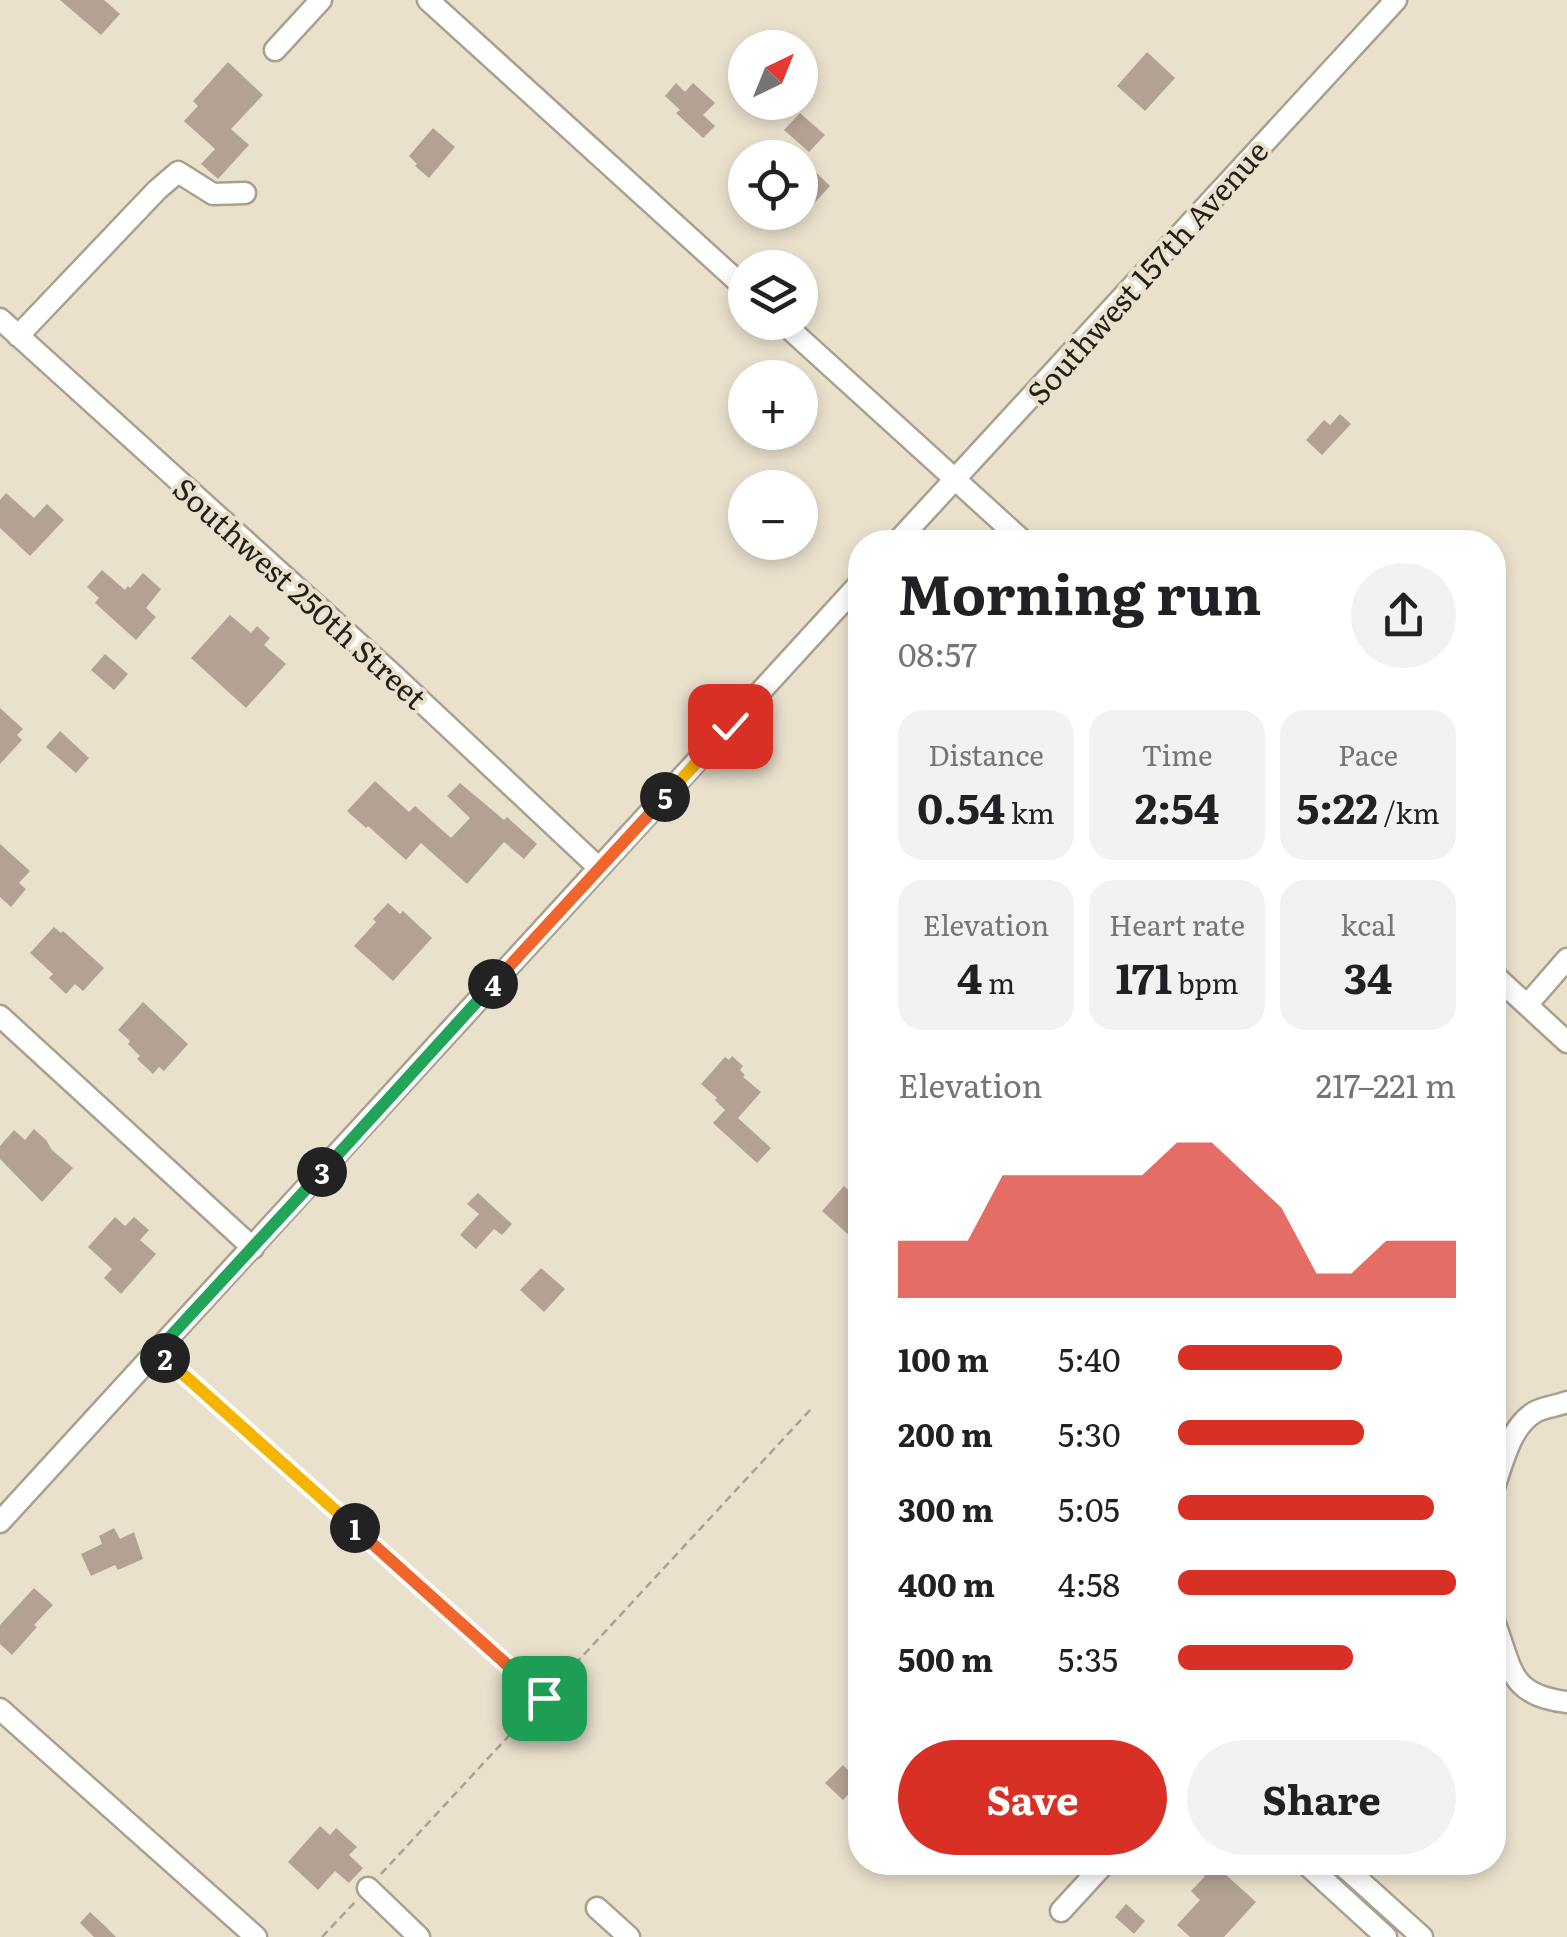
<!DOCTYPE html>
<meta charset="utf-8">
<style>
body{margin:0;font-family:Literata,serif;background:#f2f2f2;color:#202124;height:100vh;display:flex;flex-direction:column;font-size:38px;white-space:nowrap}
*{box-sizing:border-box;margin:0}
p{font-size:32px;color:#757577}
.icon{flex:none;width:55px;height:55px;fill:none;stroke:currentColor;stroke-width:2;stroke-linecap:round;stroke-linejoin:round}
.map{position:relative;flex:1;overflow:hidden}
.details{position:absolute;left:848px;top:530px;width:658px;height:1345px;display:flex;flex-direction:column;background:#fff;border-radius:40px;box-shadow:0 5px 15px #0003}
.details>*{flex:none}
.needle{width:65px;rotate:43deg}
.fabs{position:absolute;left:728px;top:30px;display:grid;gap:20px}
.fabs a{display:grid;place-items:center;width:90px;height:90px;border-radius:50%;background:#fff;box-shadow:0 5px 15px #0003;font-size:50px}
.pin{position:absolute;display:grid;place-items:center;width:85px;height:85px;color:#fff;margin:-42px;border-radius:20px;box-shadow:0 5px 15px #0006}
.km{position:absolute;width:50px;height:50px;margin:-25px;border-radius:50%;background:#222;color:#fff;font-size:28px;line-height:50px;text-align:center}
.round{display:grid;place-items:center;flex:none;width:105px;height:105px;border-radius:52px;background:#f2f2f2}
.summary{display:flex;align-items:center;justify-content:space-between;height:170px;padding:0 50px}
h1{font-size:55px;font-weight:700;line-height:75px}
.figures{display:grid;grid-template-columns:repeat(3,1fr);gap:15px;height:170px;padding:10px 50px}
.figures div{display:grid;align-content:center;border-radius:25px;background:#f2f2f2;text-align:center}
.figures b{font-size:42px;font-weight:700}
.figures small{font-size:28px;font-weight:400}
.figures p{font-size:28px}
.chart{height:280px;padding:20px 50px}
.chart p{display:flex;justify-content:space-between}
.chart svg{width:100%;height:180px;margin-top:10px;fill:#d93025;opacity:.7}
.cta{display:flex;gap:20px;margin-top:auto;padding:20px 50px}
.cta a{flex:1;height:115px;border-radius:60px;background:#d93025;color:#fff;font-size:40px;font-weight:700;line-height:115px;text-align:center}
.cta a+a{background:#f2f2f2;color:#202124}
ul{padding:0 50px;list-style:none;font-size:32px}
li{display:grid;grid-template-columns:160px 120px 1fr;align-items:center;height:75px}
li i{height:25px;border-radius:12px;background:#d93025}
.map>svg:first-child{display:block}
</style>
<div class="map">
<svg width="1567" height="1937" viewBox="0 0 1567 1937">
<rect width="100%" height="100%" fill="#eae1cd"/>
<path fill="#b3a293" d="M60,0H104L120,14L101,35Z
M1147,52L1175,78L1145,111L1117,86Z
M228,62L263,95L231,129L249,145L218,179L201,164L215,149L184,121L198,106L193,101Z
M676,83L685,92L693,83L715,103L703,115L715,126L703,138L676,113L680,110L665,96Z
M800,113L825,135L809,152L784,130Z
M433,128L455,147L429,178L415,166L417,164L409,156Z
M800,157L830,186L808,210L800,203Z
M1340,414L1351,424L1322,455L1306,440L1324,420L1330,425Z
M6,493L34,518L47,504L64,520L30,556L0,528V500Z
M102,570L125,590L128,586L130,588L143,573L161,589L146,608L156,617L136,640L95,603L99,598L87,587Z
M230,615L251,633L257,626L270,638L264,645L286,664L246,708L191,658Z
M105,654L128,674L114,690L91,670Z
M0,708L23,729L17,735L22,740L0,764Z
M60,731L89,758L76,773L46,747Z
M375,781L409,812L415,806L451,838L470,818L447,796L460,783L504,820L507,817L537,844L524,859L504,842L467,884L421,843L406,860L368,826L366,828L347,811Z
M0,844L30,871L19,883L26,889L11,907L0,897Z
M388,903L400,914L403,911L432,938L393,981L354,946L376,922L373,919Z
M54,927L61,933L63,931L104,968L83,991L75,984L66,994L49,978L53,974L30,953Z
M143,1002L188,1044L164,1071L159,1067L153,1074L137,1059L140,1056L128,1044L130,1041L118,1030Z
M732,1056L743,1066L740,1070L745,1075L743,1077L761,1092L738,1118L771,1148L757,1163L713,1123L725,1110L715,1100L717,1098L701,1084L725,1057L729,1060Z
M34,1129L46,1140L52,1150L73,1168L42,1202L0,1159V1146L14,1130L25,1140Z
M844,1186L860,1200V1245L822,1211Z
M478,1193L512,1224L502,1235L494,1229L476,1249L460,1235L479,1214L467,1204Z
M115,1217L125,1226L134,1217L149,1230L140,1240L156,1254L121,1294L104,1278L112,1269L88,1247Z
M541,1268L565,1289L544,1312L520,1290Z
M114,1528L120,1539L134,1532L143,1559L118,1570L115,1565L91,1576L81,1554L102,1544L99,1536Z
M34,1588L53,1605L34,1625L37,1627L12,1655L0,1644V1625Z
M843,1765L860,1782L843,1800L825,1783Z
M320,1826L330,1835L336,1828L357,1847L349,1855L363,1868L349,1883L335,1871L318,1890L288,1862Z
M1190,1862H1222L1229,1869L1225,1874L1256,1902L1224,1937H1190L1177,1925L1200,1900L1191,1891L1205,1876Z
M1126,1904L1145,1921L1134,1934L1115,1917Z
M90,1912L105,1926L116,1937H94L80,1923Z"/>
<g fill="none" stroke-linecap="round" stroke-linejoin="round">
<defs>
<path id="minor" d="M428,0L745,288
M275,50L321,0
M0,319L390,672L599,868
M782,322L1024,542
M18,336L157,190L178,172L213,194L245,193
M897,542L1396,0
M1492,973L1567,1042
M1527,1005L1567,959
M0,1016L253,1248
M1492,1493C1502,1467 1509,1427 1535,1412C1544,1407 1557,1406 1567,1402
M0,1522L860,583
M1492,1617C1513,1665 1505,1695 1567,1702
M0,1709L256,1937
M1304,1862L1386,1937
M1339,1862L1422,1937
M368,1888L419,1937
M597,1908L629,1937
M1061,1911L1106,1862"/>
</defs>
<use href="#minor" stroke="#a9a18e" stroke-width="25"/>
<path stroke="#a9a292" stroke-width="2.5" stroke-dasharray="8 5" stroke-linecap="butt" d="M173,1365L543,1697
M381,1874L811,1409
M322,1937L355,1902"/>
<use href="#minor" stroke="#fff" stroke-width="20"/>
</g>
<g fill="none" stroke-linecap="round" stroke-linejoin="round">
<defs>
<path id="split-1" d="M355,1528L544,1698"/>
<path id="split-2" d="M165,1358L355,1528"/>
<path id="split-3" d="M165,1358L157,1351L322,1172"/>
<path id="split-4" d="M322,1172L493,984"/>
<path id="split-5" d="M493,984L665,797"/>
<path id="split-6" d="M665,797L730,726"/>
</defs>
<use href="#split-1" stroke="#fff" stroke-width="20"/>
<use href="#split-2" stroke="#fff" stroke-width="20"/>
<use href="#split-3" stroke="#fff" stroke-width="20"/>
<use href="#split-4" stroke="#fff" stroke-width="20"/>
<use href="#split-5" stroke="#fff" stroke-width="20"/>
<use href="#split-6" stroke="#fff" stroke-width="20"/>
<use href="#split-1" stroke="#f0652b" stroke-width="12"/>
<use href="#split-2" stroke="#f5b400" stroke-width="12"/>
<use href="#split-3" stroke="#22a559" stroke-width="12"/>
<use href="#split-4" stroke="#22a559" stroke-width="12"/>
<use href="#split-5" stroke="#f0652b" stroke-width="12"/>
<use href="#split-6" stroke="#f5b400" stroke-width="12"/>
</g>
<g text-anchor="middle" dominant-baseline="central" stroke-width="8" stroke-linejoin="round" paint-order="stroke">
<g font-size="30" fill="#221f18" stroke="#eae1cd">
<text transform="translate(1146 271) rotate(-48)">Southwest 157th Avenue</text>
<text transform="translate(301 592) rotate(42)">Southwest 250th Street</text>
</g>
</g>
</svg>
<div class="fabs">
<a><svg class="needle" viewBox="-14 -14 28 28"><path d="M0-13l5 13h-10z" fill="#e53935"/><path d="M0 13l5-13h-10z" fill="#757577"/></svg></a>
<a><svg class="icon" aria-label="locate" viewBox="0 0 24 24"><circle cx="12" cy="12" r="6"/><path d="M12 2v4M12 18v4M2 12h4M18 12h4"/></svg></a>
<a><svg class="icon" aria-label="layers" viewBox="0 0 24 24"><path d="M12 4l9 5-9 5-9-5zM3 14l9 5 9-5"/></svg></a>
<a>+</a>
<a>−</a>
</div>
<div class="pin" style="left:544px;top:1698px;background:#1e9e55"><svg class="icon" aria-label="arrive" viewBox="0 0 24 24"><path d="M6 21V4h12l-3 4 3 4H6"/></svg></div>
<div class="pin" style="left:730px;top:726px;background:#d93025"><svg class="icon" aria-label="check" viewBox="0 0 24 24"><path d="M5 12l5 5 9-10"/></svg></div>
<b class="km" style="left:355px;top:1528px">1</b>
<b class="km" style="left:165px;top:1358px">2</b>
<b class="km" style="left:322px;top:1172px">3</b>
<b class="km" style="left:493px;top:984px">4</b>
<b class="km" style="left:665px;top:797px">5</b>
<section class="details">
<div class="summary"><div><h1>Morning run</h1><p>08:57</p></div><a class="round"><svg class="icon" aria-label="share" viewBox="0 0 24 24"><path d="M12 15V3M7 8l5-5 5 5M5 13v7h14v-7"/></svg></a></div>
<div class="figures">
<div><p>Distance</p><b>0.54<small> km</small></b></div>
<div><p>Time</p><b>2:54</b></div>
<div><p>Pace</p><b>5:22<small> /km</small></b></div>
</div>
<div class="figures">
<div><p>Elevation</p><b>4<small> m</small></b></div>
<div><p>Heart rate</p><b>171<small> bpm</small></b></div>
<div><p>kcal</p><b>34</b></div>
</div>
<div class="chart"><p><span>Elevation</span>217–221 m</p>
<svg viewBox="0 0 160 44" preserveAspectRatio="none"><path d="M0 44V30L10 30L20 30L30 14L40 14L50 14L60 14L70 14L80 6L90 6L100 14L110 22L120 38L130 38L140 30L150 30L160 30V44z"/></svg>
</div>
<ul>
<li><b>100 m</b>5:40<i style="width:59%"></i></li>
<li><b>200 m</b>5:30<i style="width:67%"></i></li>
<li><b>300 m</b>5:05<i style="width:92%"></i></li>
<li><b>400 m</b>4:58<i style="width:100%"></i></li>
<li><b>500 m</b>5:35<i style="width:63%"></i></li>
</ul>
<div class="cta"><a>Save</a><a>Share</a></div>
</section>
</div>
